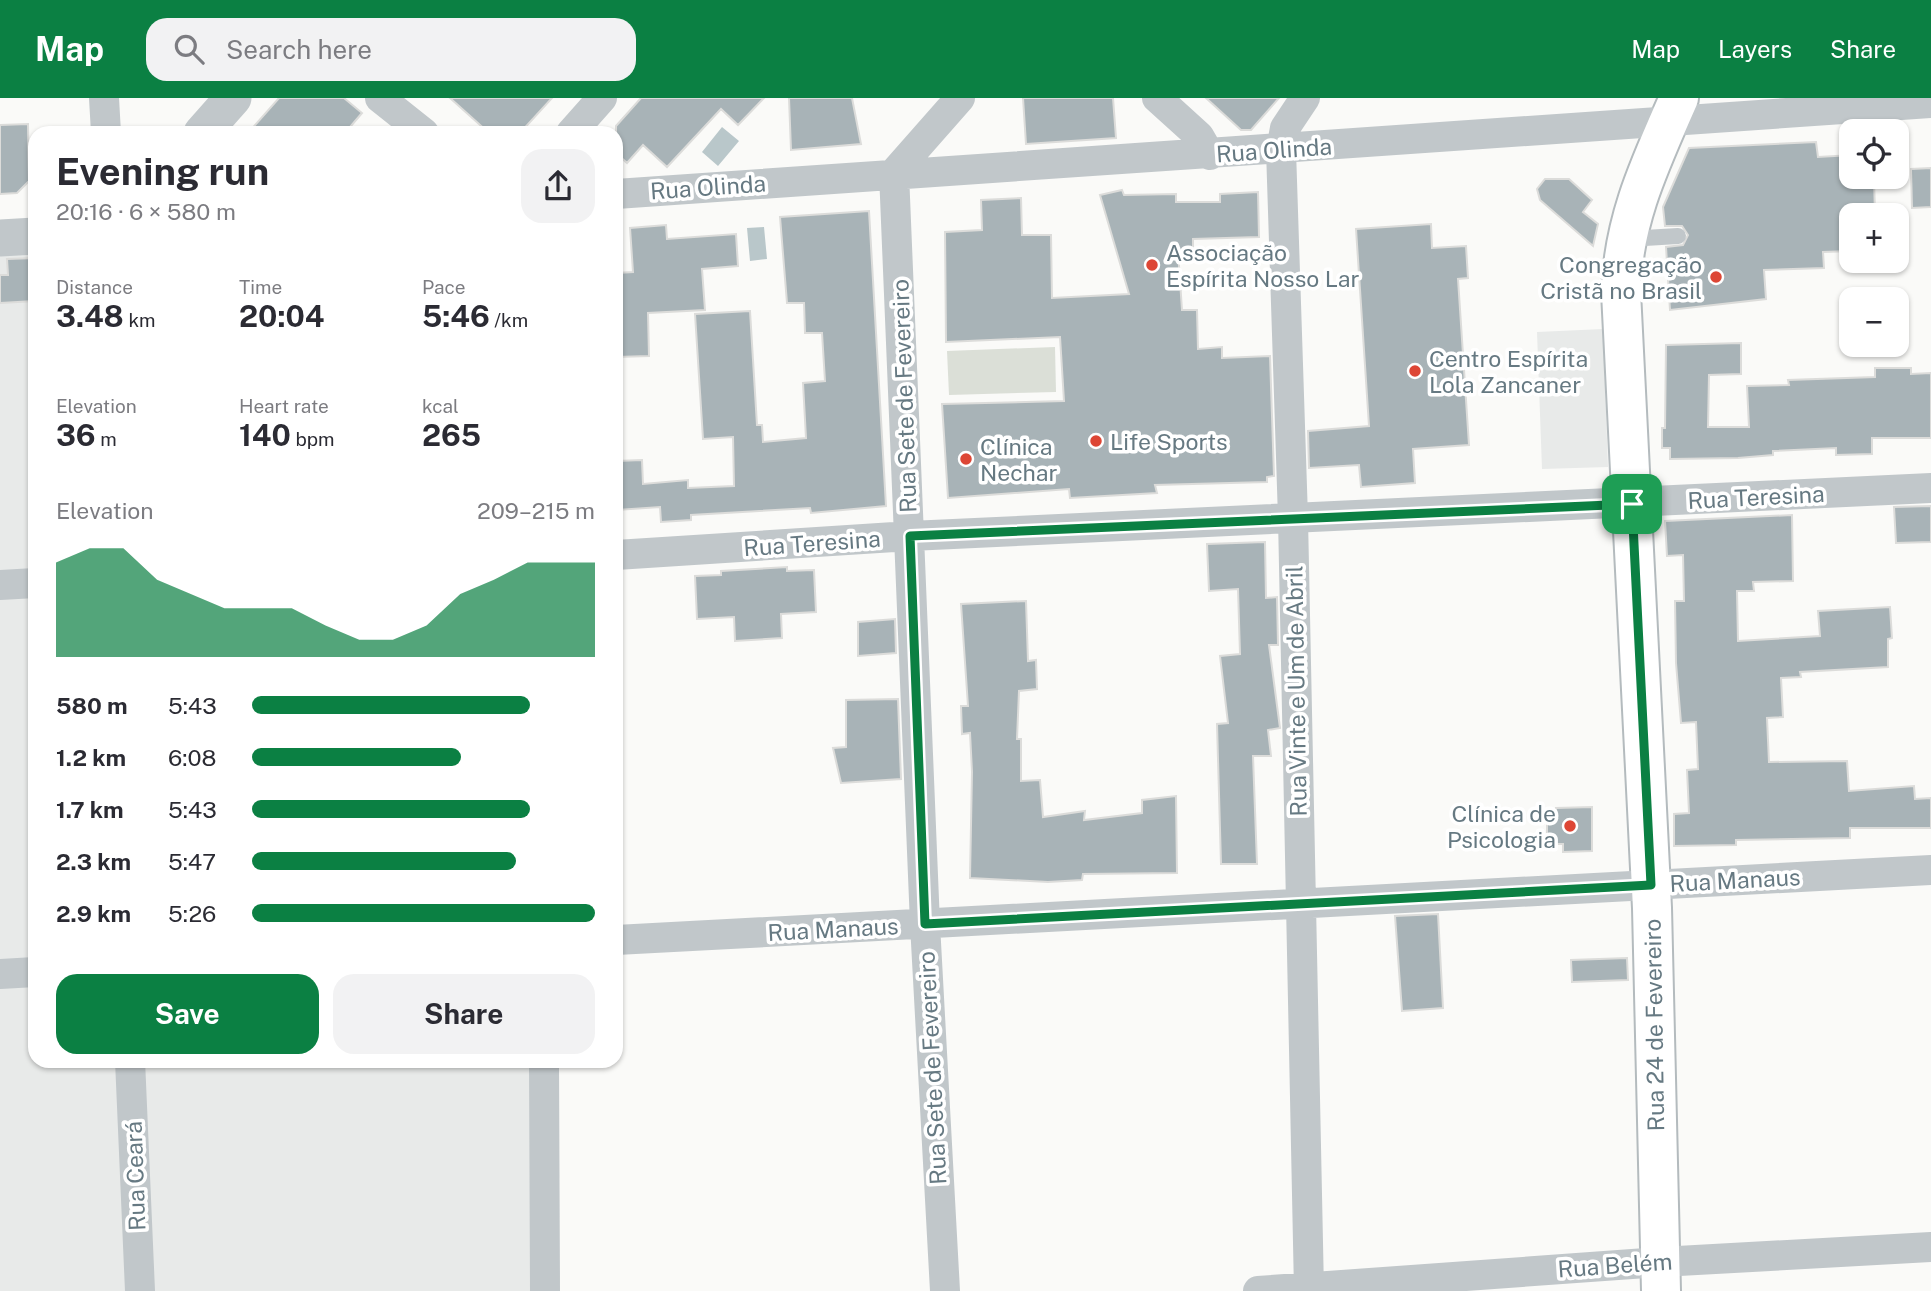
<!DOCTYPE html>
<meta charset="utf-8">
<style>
body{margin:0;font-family:"Public Sans",sans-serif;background:#f2f2f3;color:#2b2b33;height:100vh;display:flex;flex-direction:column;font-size:26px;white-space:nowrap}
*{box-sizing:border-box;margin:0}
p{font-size:23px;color:#7c7c81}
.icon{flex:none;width:38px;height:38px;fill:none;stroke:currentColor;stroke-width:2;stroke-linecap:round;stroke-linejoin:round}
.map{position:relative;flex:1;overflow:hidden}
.panel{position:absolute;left:28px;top:28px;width:595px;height:942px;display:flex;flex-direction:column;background:#fff;border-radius:21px;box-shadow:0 2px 5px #0004}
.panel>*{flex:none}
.tools{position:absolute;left:1839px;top:21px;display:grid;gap:14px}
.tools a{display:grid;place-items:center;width:70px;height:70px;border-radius:14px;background:#fff;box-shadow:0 2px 5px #0004;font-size:35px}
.pin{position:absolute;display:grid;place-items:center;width:60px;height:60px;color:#fff;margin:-30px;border-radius:14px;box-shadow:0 4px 10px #0006}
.round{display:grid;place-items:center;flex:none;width:74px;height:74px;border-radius:21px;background:#f2f2f3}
.head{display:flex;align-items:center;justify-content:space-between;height:119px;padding:0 28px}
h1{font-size:38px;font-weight:700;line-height:52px}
.figures{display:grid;grid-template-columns:repeat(3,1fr);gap:10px;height:119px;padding:7px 28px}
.figures div{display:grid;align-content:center}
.figures b{font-size:30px;font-weight:700}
.figures small{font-size:19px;font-weight:400}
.figures p{font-size:19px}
.chart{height:196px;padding:14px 28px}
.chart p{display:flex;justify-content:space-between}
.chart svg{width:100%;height:126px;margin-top:7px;fill:#0b8043;opacity:.7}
.primary-button{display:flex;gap:14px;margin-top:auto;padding:14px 28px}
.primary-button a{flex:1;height:80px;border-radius:21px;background:#0b8043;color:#fff;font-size:28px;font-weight:700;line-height:80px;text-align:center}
.primary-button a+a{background:#f2f2f3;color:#2b2b33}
ul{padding:0 28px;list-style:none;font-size:23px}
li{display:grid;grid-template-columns:112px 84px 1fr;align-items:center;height:52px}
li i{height:18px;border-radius:9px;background:#0b8043}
header{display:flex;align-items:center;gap:42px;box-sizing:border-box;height:98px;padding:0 35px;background:#0b8043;color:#fff}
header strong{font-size:33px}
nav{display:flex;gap:38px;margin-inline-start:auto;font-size:24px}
.search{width:490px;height:63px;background:#f2f2f3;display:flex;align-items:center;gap:18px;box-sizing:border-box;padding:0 24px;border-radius:21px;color:#7c7c81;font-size:26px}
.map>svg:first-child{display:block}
</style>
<header>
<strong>Map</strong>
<div class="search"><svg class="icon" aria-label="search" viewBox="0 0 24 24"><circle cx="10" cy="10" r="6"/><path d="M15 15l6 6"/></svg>Search here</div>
<nav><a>Map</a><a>Layers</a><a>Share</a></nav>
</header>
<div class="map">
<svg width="1931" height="1193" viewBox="0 0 1931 1193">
<rect width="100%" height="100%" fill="#fafaf8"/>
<path fill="#e8eae9" d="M35,138V962L553,963L560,1193H0V139Z
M1603,231L1608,369L1542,371L1537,234Z"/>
<path fill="#dbdfd7" d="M1055,249L1056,294L949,297L947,253Z"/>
<path fill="#b9c7ca" d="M722,29L739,43L718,68L702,54Z
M764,129L767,161L750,163L747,130Z"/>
<path fill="#a8b3b7" stroke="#dcdcda" stroke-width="2" d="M279,0H344L362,15L345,35H248Z
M450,0H552L520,35H489Z
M641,0H764L738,27L721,11L667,69L643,47L627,65L616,55V28Z
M789,0H852L861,46L791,52Z
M1023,0H1113L1116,40L1026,46Z
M1206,0H1279L1251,32H1241Z
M28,26L29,83L17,95L0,96V27Z
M1816,44L1818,59L1852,57V79H1874L1875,117H1852V153L1823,154L1824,170L1764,172L1766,201L1670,212L1666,149L1683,147L1688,137L1682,128H1665L1663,109L1689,50Z
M1931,70V109L1912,110L1911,71Z
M1545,81H1569L1592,102L1583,114L1598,126L1593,148L1540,102L1537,91Z
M1122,92L1124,97L1176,96V104H1220V96L1258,94L1259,139L1193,141V152L1178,153L1182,212H1197L1198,251L1222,249V260L1270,258L1274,378L1267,379V384L1155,387L1157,395L1070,400L1069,391L948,400L942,306L1064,303L1060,239L946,244L945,134L982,132L981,102L1021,100L1022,137H1051L1052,200L1129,196L1100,97Z
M869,113L886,408L811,415L810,410L691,417V422L661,424L660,409L617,412L616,363L642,362L643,386L688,382V390L734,388L733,339L703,341L695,216L750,213L757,327H762L763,344L806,340L803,285L825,283L822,235H805L804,205H787L780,119Z
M1431,126L1432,150L1466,148L1468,180L1458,181L1469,347L1413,351L1415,385L1361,389L1359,367L1309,370L1308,333L1369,328L1356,131Z
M666,127L667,141L736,136L738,168L702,171L705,212L648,215L649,258L616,259V175L633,174L630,130Z
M35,160V203L0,205V177H8L7,161Z
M1741,245V276L1709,277L1708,329H1749L1747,288L1789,287L1788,282L1875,279V270H1911V276L1931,275V340H1872V356L1836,357V350L1773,353V357L1738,360L1670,361V350H1662V330H1665L1666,247Z
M1931,408V444L1896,445L1894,409Z
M1792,417L1793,483L1753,484L1754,493H1737L1738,543L1820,538L1818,513L1890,509L1892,540L1888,541V569L1800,574L1801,579L1781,580L1783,619L1767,620L1769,664L1847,663L1849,693L1914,688L1915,701L1931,700V730H1850V740L1736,742V747L1674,748V716L1689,715L1687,672L1698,671L1696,624L1681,625L1676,565L1675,503H1684L1683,457L1667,458L1665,423Z
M1265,444L1266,500L1277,499L1278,547H1269L1280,630L1268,632L1271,658H1253L1257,766H1221L1217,626L1228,625L1220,558L1240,556L1238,491L1209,493L1207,446Z
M787,469V473L814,472L816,514L781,516L782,540L735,543L734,519L697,521L695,478L721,477V473Z
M1026,503L1028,563L1036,562L1037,591L1019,593L1017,641H1021V683L1040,682L1043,719L1085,713L1084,722L1142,715V702L1176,698L1177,775L1083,776L1082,782L1048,784L970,780L972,674L970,635L962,636L961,608H968L961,506Z
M895,521L896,555L858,558V524Z
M898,601L901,681L841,685L833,650L846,649V602Z
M1592,709V753L1563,754V746H1547V721H1556V710Z
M1438,816L1443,910L1402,913L1395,818Z
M1627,860L1628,882L1572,884L1571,862Z"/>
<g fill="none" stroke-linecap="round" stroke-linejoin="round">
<defs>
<path id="secondary" d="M1661,1193L1652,810L1621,194C1623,122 1650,66 1679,0"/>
</defs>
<use href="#secondary" stroke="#b4bbbe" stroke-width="42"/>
<path stroke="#c1c7ca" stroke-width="16" d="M1628,141L1678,138"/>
<path stroke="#c1c7ca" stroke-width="30" d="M104,0L106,35
M380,0L424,35
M1157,0L1199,38L1210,57
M1305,0L1285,30L1281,52L1293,420L1309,1193
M571,35L602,0
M616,96L1931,5
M616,457L910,438L1931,390
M0,487L35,485
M616,842L1931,772
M0,876L35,874
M130,962L140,1193
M544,962L545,1193
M945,1193L925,826L894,75L960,0
M1258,1193L1660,1164L1931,1149"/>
<path stroke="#c1c7ca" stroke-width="37" d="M202,35L233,0
M0,140L35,138"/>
<use href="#secondary" stroke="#fff" stroke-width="38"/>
</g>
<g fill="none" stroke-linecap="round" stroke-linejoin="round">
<defs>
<path id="route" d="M1632,406L1651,787L925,826L910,438Z"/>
</defs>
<use href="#route" stroke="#fff" stroke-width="14"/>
<use href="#route" stroke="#0b8043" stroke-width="9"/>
</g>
<g fill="#dd4635" stroke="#fff" stroke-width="2.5">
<circle cx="1152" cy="167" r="7"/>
<circle cx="1716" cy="179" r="7"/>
<circle cx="1415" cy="273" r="7"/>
<circle cx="1096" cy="343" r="7"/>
<circle cx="966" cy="361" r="7"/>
<circle cx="1570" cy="728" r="7"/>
</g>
<g text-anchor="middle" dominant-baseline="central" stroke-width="7" stroke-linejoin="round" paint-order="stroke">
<g font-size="23" fill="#667982" stroke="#fff">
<text transform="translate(1274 52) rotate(-4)">Rua Olinda</text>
<text transform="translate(708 89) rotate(-4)">Rua Olinda</text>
<text transform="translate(904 298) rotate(-92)">Rua Sete de Fevereiro</text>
<text transform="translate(1756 399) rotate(-3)">Rua Teresina</text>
<text transform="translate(812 445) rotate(-4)">Rua Teresina</text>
<text transform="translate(1296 593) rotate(-91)">Rua Vinte e Um de Abril</text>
<text transform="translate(1735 782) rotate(-3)">Rua Manaus</text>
<text transform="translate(833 831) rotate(-3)">Rua Manaus</text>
<text transform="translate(1654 927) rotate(-91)">Rua 24 de Fevereiro</text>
<text transform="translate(932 970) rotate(-93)">Rua Sete de Fevereiro</text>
<text transform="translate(135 1078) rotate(-92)">Rua Ceará</text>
<text transform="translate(1615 1167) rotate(-4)">Rua Belém</text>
</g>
<g font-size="23" fill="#667982" stroke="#fff" text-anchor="start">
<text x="1166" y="154">Associação<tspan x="1166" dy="26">Espírita Nosso Lar</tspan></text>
<text x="1702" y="166" text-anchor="end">Congregação<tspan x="1702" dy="26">Cristã no Brasil</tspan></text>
<text x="1429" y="260">Centro Espírita<tspan x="1429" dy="26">Lola Zancaner</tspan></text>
<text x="1110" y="343">Life Sports</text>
<text x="980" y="348">Clínica<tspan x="980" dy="26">Nechar</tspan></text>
<text x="1556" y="715" text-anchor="end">Clínica de<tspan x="1556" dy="26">Psicologia</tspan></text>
</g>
</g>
</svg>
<div class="tools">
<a><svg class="icon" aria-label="locate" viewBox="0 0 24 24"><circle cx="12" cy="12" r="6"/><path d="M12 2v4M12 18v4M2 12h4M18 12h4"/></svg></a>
<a>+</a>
<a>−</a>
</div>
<div class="pin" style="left:1632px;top:406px;background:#1e9e55"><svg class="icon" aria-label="arrive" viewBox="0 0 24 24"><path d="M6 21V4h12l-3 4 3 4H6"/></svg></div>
<section class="panel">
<div class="head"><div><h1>Evening run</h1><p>20:16 · 6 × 580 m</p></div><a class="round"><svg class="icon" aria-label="share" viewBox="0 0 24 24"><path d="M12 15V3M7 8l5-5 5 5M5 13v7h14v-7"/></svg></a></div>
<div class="figures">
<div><p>Distance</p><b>3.48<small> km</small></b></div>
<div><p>Time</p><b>20:04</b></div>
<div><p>Pace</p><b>5:46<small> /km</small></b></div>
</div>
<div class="figures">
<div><p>Elevation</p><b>36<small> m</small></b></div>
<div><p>Heart rate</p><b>140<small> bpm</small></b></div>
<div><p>kcal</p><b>265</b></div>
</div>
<div class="chart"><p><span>Elevation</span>209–215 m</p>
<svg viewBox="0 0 160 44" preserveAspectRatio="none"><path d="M0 44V11L10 6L20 6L30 17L40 22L50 27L60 27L70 27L80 33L90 38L100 38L110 33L120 22L130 17L140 11L150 11L160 11V44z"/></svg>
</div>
<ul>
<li><b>580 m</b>5:43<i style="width:81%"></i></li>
<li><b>1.2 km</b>6:08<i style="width:61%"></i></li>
<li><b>1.7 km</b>5:43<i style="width:81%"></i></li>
<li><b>2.3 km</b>5:47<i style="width:77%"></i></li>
<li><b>2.9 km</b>5:26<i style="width:100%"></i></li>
</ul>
<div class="primary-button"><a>Save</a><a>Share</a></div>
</section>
</div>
